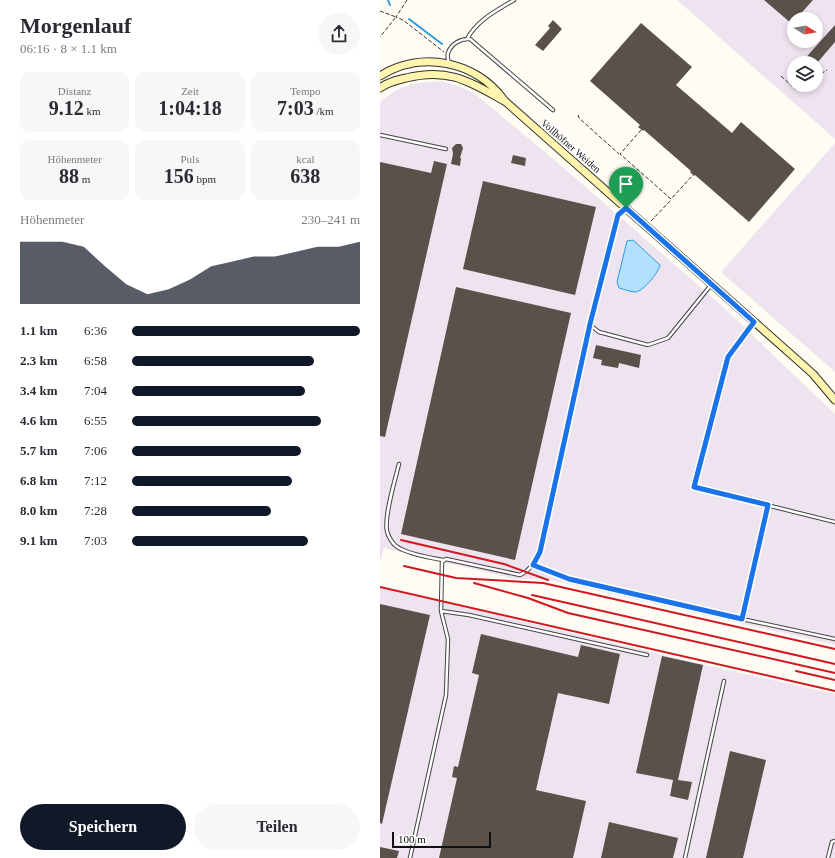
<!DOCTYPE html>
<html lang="de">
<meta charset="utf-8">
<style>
body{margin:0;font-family:"Times New Roman",serif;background:#f7f7f7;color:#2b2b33;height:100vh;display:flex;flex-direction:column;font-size:15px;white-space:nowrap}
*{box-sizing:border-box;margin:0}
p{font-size:13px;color:#7c7c81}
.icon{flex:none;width:22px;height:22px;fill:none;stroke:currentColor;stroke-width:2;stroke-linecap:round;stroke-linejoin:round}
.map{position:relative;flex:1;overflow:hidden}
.drawer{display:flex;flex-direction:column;background:#fff;width:380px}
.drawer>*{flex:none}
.needle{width:26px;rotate:101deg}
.buttons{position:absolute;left:407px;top:12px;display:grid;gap:8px}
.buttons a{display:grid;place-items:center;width:36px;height:36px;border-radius:50%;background:#fff;box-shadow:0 2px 6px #0003;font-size:20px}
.scale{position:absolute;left:12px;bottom:10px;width:99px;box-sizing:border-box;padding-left:4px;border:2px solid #101010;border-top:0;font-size:11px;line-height:14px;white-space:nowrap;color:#101010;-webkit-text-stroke:3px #fff;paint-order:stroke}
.pin{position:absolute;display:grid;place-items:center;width:34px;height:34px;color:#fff;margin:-41px -17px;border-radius:50% 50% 50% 0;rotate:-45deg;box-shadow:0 0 4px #0007}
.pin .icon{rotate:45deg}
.round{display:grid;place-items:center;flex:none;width:42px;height:42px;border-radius:21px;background:#f7f7f7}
.headline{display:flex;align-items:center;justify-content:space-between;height:68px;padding:0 20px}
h1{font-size:22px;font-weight:700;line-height:30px}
.stats{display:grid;grid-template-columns:repeat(3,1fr);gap:6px;height:68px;padding:4px 20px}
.stats div{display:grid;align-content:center;border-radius:10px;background:#f7f7f7;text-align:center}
.stats b{font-size:20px;font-weight:700}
.stats small{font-size:11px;font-weight:400}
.stats p{font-size:11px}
.chart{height:112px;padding:8px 20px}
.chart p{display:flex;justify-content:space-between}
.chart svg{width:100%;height:72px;margin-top:4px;fill:#111827;opacity:.7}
.button{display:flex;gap:8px;margin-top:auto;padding:8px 20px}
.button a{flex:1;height:46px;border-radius:24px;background:#111827;color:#fff;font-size:16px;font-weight:700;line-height:46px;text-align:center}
.button a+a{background:#f7f7f7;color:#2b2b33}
ul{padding:0 20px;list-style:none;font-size:13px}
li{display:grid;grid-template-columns:64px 48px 1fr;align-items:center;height:30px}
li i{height:10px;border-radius:5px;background:#111827}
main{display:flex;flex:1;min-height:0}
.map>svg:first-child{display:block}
</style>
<main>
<section class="drawer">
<div class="headline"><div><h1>Morgenlauf</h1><p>06:16 · 8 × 1.1 km</p></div><a class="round"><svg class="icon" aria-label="share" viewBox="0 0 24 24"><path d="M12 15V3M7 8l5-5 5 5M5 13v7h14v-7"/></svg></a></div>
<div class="stats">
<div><p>Distanz</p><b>9.12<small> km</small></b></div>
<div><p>Zeit</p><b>1:04:18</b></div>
<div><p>Tempo</p><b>7:03<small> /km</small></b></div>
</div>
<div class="stats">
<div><p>Höhenmeter</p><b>88<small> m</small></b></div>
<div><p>Puls</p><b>156<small> bpm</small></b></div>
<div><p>kcal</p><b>638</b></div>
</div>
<div class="chart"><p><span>Höhenmeter</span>230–241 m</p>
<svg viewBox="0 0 160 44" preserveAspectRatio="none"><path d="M0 44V6L10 6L20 6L30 9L40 21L50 32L60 38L70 35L80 29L90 21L100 18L110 15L120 15L130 12L140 9L150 9L160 6V44z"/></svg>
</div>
<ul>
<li><b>1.1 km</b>6:36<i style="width:100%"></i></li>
<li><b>2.3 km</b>6:58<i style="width:80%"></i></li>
<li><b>3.4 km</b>7:04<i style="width:76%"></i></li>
<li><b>4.6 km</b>6:55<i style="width:83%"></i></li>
<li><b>5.7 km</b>7:06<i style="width:74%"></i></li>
<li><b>6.8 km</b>7:12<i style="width:70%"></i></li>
<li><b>8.0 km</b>7:28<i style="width:61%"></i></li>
<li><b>9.1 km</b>7:03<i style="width:77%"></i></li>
</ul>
<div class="button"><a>Speichern</a><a>Teilen</a></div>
</section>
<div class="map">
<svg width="455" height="858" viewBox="0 0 455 858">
<rect width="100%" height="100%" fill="#fffdf3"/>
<path fill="#eee4ef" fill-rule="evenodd" d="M297,0H455V139L348,45ZM414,19H436V41H414ZM414,63H436V85H414Z
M61,81L76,85L94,93L178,163L341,305L455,414V645L166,579H134L4,548L0,563V102L16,90L31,84Z
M455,143V372L341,272Z
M0,587L325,665L455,694V858H0Z"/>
<path fill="#b1e1fd" stroke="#3099dd" d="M253,240L280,265C279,272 263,292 255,292C250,292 244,289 239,288L237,282L247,241Z"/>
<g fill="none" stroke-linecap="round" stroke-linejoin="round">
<path stroke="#3099dd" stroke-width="2" d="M8,0L10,5
M29,19L62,44"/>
</g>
<path fill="#5a514b" d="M384,0H433L416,19H414V22L412,24Z
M173,20L182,29L163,51L155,45L170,28L168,26Z
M261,23L312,67L296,85L352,133L361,122L415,169L369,222L315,175L314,176L310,172L311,171L264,130L263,131L258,127L260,125L210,81Z
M455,25V42L437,63H421Z
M76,144H81L83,148L80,158H81L80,166L71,164L73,154L72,148Z
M133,155L146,158L145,166L131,163Z
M54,161L67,164L5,437L0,436V162L51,173Z
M103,181L216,207L195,295L83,269Z
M76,287L191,313L135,560L21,534Z
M216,345L261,355L259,368L239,363L238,368L221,365L222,360L213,358Z
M0,604L50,615L2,824L0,823Z
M101,634L198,657L201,645L240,654L229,704L178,693L156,790L206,801L193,858H59L77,778L72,777L74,766L78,767L99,675L92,673Z
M282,656L323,665L298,780L312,782L308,800L290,796L293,780L256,773Z
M350,751L386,760L363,858H326Z
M229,822L298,838L293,858H221Z
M0,847L19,851L17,858H0Z"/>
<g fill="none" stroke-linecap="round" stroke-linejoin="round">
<defs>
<path id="service" d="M87,39C97,20 116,11 134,0
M69,63C68,60 67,56 68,53C71,44 81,38 90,39L173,110
M0,135L66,149
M245,208L238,215L210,325L219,332L268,345L288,338L331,285
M373,323L348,357L314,487L455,522
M19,464C15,480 4,516 7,531C8,536 12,543 16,546C25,553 51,558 63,560
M153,565L189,579L362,619L388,505
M61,611L89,615L267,655
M362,619L455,639
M30,858L66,695L68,639L61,611L62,562L66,559L140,575C151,570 155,561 160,552L210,325
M305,858L344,681
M448,858L452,842L455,841"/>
<path id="secondary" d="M0,76C41,50 96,61 124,100
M0,88C8,82 17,80 26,78C69,67 90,82 126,102L414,357L433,374L455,400"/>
</defs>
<use href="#service" stroke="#434343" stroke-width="4.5"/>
<use href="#secondary" stroke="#323232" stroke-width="9"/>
<path stroke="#323232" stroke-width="1" stroke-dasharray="4 2" stroke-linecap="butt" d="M27,0L16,17L23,20L64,52
M0,11L16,17L0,37
M401,76L415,89L425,85
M436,77L447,70
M198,115L199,118L239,154
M261,130L240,154L291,199L313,175
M271,221L291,200"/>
<use href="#service" stroke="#fff" stroke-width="2.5"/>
<use href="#secondary" stroke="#fff5ae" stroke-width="7"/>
<path stroke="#d21721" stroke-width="2" d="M21,540L124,564L168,580
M24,566L76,578L163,583L455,649
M94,583L148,598L188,613L455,673
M0,587L455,691
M152,595L455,664
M416,671L455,680"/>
</g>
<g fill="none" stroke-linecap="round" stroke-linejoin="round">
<defs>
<path id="route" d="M246,208L374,322L348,357L314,487L388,505L362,619L189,579L153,565L160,552L210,324L238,215Z"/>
</defs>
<use href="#route" stroke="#fff" stroke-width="8"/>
<use href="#route" stroke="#1a73e8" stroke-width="5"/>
</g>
<g text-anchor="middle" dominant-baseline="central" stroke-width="4" stroke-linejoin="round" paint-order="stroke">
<g font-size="10" fill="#101010" stroke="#fff">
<text transform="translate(191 146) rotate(41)">Vollhöfner Weiden</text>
</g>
</g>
</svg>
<div class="buttons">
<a><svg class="needle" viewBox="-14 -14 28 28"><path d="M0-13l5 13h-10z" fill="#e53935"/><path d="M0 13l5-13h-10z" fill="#7c7c81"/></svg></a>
<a><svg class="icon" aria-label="layers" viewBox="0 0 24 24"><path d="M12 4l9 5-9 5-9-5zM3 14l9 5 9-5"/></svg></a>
</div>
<div class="scale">100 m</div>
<div class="pin" style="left:246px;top:208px;background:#1e9e55"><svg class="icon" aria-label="arrive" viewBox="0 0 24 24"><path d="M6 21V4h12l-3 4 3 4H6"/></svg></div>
</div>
</main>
